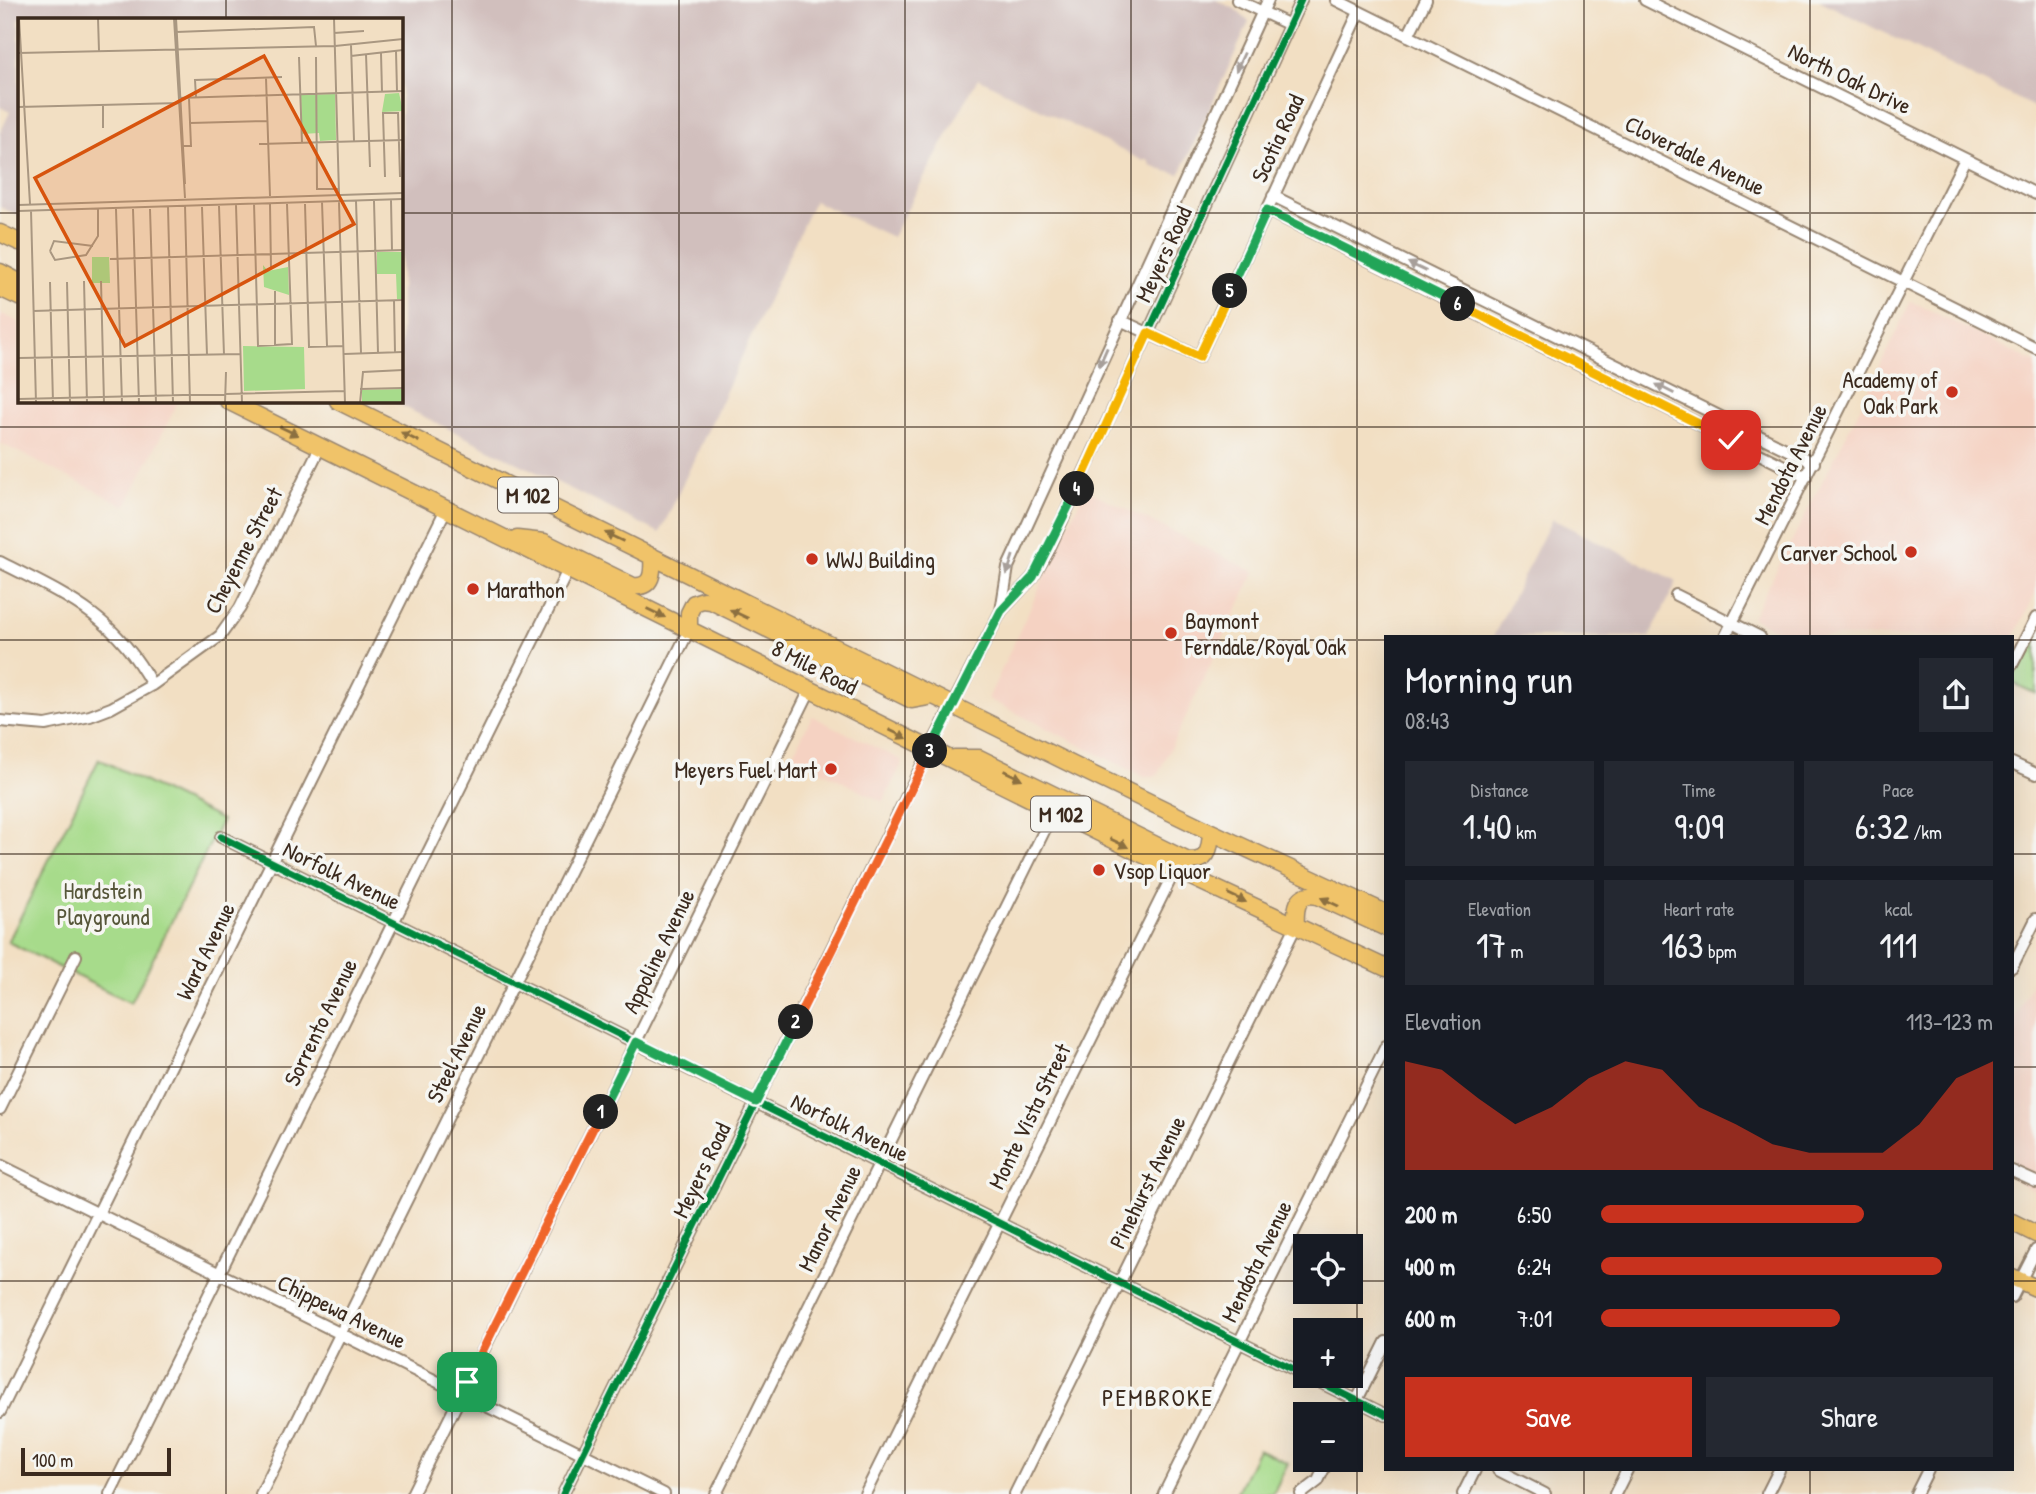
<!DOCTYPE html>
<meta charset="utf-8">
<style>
body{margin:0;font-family:"Patrick Hand",sans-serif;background:#242831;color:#f1f3f6;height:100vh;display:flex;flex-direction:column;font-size:26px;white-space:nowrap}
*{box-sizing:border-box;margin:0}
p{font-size:23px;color:#9ea1a6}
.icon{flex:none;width:38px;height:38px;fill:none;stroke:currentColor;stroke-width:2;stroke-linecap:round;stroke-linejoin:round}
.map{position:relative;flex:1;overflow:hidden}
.side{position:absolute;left:1384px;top:635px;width:630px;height:836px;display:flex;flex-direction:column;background:#171b24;border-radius:0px;box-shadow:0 7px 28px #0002}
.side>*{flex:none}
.controls{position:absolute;left:1293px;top:1234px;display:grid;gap:14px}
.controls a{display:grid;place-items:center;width:70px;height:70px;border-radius:0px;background:#171b24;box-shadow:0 7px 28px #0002;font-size:35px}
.scale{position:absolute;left:21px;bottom:18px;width:150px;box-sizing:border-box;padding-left:7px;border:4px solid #3b2a1e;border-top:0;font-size:19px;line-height:24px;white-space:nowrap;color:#3b2a1e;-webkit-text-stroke:5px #f6f6f2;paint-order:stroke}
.pin{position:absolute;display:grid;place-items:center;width:60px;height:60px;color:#fff;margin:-30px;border-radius:14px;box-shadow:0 4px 10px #0006}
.km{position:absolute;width:35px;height:35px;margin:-18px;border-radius:50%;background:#222;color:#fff;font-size:19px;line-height:35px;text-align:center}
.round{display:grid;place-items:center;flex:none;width:74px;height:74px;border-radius:0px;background:#242831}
.summary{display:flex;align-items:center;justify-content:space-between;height:119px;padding:0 21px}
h1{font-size:38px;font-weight:600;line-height:52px}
.figures{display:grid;grid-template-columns:repeat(3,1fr);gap:10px;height:119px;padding:7px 21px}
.figures div{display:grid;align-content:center;border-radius:0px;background:#242831;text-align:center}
.figures b{font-size:35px;font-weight:600}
.figures small{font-size:19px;font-weight:400}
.figures p{font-size:19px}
.chart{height:196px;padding:14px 21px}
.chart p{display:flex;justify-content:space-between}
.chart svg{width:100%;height:126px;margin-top:7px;fill:#c8321e;opacity:.7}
.action{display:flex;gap:14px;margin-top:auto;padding:14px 21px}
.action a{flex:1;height:80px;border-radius:0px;background:#c8321e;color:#fff;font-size:28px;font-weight:600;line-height:80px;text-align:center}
.action a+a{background:#242831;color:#f1f3f6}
ul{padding:0 21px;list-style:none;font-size:23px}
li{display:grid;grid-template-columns:112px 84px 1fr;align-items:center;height:52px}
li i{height:18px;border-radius:9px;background:#c8321e}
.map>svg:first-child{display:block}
</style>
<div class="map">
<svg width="2036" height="1494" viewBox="0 0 2036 1494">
<rect width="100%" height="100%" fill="#f6f6f2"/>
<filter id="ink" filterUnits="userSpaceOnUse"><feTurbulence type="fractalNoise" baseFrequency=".0143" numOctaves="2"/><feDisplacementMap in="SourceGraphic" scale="14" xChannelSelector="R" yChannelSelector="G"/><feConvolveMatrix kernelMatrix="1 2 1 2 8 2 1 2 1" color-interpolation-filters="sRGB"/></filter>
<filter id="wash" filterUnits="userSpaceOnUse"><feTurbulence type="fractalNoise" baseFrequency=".00686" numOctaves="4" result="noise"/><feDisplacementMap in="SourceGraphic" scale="28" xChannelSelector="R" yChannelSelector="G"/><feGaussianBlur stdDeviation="1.57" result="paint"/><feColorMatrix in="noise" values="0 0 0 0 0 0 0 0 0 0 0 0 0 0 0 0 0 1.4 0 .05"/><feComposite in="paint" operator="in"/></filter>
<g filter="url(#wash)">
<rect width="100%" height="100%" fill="#f2dfc3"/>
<path fill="#f5d2c2" d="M1911,301L2036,363V592L2013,639L2012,637H1790L1752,618L1854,420Z
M0,313L19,322V401L178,402L126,506L0,443Z
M1085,489L1255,572L1157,776L1144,777L988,699Z
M812,716L903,761L883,802L792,756Z
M2036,975V1192L2013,1180L2012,1022Z"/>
<path fill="#d1bfbd" d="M0,0H1216L1235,9L1249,22L1180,174L1161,170L1151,165L1147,159L1143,161L978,78L892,237L814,201L660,533L392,401H401V19H19V216L0,207V133L10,112L0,107Z
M1819,0H2036V108L1874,28Z
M1552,519L1677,581L1650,637H1493Z"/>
<path fill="#a7db8b" stroke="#718254" stroke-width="2" d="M2036,630V694L2013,683L2012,678Z
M99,759L222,820L131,1003L8,942Z
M1258,1449L1288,1463L1273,1494H1236Z"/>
</g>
<g filter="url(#ink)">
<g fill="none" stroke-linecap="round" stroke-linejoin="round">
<defs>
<path id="minor" d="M1237,0L1290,25
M1336,0L2036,348
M1645,0L2036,194
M1408,36L1426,0
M1273,196L1814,463
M1267,210L1806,477
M1120,320L1199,357L1359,12
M0,562C67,596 115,616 152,685
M1676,595L1760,637
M1001,611L1008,567L1268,0
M1725,637L1965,159
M2012,665L2036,618
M0,721L46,725L90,716L111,708L152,685L220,636L240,608L320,447
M2012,763L2036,774
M221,837L1386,1415
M2012,967L2036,919
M0,1109L76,956
M0,1165L664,1494
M2012,1171L2036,1182
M2012,1297L2036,1250
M0,1412L446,509
M1350,1414L1386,1342
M1498,1470L1545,1494
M110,1494L568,570
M261,1494L689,630
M412,1494L810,690
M563,1494L930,749L1001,611L1033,577L1048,551L1301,0
M716,1494L1054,811
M865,1494L1175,870
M1015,1494L1296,926
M1164,1494L1386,1046
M1301,1494L1318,1481L1328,1460
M1463,1494L1475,1470
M1615,1494L1627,1470
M1767,1494L1779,1470
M1916,1494L1928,1470"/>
<path id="highway" d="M0,233L19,242
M0,272L19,282
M0,288L19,297
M228,401L1144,855L1386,968
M338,401L1077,767L1211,832L1386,913
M517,539L544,542L633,586C653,588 653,572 652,556
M689,630V613L694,603L703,600L711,601L912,700L934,696
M954,758H979L1186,860C1208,864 1210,850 1211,832
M1296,926C1295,910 1296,891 1317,896L1386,928
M2012,1222L2036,1234
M2012,1277L2036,1288"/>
</defs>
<use href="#minor" stroke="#968470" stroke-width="14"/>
<use href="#highway" stroke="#968470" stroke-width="19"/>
<use href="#minor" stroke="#fff" stroke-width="10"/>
<use href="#highway" stroke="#f0c369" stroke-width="16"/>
<defs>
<path id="cycleway" d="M221,837L1386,1415
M563,1494L930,749L1001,611L1033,577L1048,551L1301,0"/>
</defs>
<use href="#cycleway" stroke="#f6f6f2" stroke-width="11"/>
<use href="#cycleway" stroke="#00873e" stroke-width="7"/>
</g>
<defs><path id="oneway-solid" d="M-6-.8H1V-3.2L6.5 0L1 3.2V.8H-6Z" transform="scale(1.75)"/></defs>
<g fill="#a79f9a">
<use href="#oneway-solid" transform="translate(1240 62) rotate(115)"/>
<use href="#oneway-solid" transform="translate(1417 267) rotate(-154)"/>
<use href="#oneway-solid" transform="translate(1103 357) rotate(114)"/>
<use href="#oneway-solid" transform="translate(1665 389) rotate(-153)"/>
<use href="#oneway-solid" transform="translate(1010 565) rotate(108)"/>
</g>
<g fill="#8c6f40">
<use href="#oneway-solid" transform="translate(289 431) rotate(26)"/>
<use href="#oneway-solid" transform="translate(410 437) rotate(-153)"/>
<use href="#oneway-solid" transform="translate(614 537) rotate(-154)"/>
<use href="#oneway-solid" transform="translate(656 613) rotate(26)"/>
<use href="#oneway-solid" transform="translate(739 614) rotate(-154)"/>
<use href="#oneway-solid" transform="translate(898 734) rotate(26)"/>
<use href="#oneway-solid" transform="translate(1013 775) rotate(26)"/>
<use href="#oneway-solid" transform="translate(1119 843) rotate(26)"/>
<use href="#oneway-solid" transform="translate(1237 898) rotate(25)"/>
<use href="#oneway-solid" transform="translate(1330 902) rotate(-155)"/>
</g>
</g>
<g fill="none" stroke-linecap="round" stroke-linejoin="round" filter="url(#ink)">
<defs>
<path id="split-1" d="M467,1382L601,1112"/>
<path id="split-2" d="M601,1112L636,1042L756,1102L796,1022"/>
<path id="split-3" d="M796,1022L930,751"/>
<path id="split-4" d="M930,751L1001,611L1033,577L1077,489"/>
<path id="split-5" d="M1077,489L1148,333L1199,357L1230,291"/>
<path id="split-6" d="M1230,291L1267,210L1458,304"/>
<path id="split-7" d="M1458,304L1731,440"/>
</defs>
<use href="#split-1" stroke="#fff" stroke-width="14"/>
<use href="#split-2" stroke="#fff" stroke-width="14"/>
<use href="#split-3" stroke="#fff" stroke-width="14"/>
<use href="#split-4" stroke="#fff" stroke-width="14"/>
<use href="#split-5" stroke="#fff" stroke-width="14"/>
<use href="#split-6" stroke="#fff" stroke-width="14"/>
<use href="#split-7" stroke="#fff" stroke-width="14"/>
<use href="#split-1" stroke="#f0652b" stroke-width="9"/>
<use href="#split-2" stroke="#22a559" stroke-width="9"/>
<use href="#split-3" stroke="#f0652b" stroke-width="9"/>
<use href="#split-4" stroke="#22a559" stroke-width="9"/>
<use href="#split-5" stroke="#f5b400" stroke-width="9"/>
<use href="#split-6" stroke="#22a559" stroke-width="9"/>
<use href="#split-7" stroke="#f5b400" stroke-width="9"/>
</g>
<path fill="none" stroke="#3b2a1e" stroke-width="2" stroke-opacity="0.55" d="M226,0V19M452,0V1494M679,0V1494M905,0V1494M1131,0V1494M1357,0V1494M1584,0V637M1810,0V637M0,213H19M401,213H2036M226,401V1494M0,427H2036M0,640H1386M2012,640H2036M0,854H1386M2012,854H2036M0,1067H1386M2012,1067H2036M0,1281H1306M1351,1281H1386M2012,1281H2036M1584,1470V1494M1810,1470V1494"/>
<g fill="#c8321e" stroke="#f6f6f2" stroke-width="2.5">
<circle cx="1952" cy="392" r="7"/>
<circle cx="1911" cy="552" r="7"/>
<circle cx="812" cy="559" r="7"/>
<circle cx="473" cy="589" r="7"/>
<circle cx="1171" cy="633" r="7"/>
<circle cx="831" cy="769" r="7"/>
<circle cx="1099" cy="870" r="7"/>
</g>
<g text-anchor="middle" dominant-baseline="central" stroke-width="7" stroke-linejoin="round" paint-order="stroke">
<g fill="#f6f6f2" stroke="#73675e" stroke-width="2">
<rect x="498" y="477.5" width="60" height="35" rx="5"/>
<rect x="1031" y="796.5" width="60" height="35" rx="5"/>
</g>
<g font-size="21" font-weight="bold" fill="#3b2a1e">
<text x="528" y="495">M 102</text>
<text x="1061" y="814">M 102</text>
</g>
<g font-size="23" fill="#3b2a1e" stroke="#f6f6f2">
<text transform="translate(1850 78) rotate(26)">North Oak Drive</text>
<text transform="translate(1277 138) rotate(-65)">Scotia Road</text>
<text transform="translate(1695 155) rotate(26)">Cloverdale Avenue</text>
<text transform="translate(1163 254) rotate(-65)">Meyers Road</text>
<text transform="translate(1790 464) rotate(-63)">Mendota Avenue</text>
<text transform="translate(243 550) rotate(-62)">Cheyenne Street</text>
<text transform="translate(815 667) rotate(27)">8 Mile Road</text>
<text transform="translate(342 875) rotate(26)">Norfolk Avenue</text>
<text transform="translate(205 951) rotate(-64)">Ward Avenue</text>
<text transform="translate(658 951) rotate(-64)">Appoline Avenue</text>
<text transform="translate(320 1022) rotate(-64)">Sorrento Avenue</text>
<text transform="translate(456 1053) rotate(-64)">Steel Avenue</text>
<text transform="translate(1029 1116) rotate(-64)">Monte Vista Street</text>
<text transform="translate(850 1127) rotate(26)">Norfolk Avenue</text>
<text transform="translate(701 1170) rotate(-64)">Meyers Road</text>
<text transform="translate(1147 1182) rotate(-64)">Pinehurst Avenue</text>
<text transform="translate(829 1218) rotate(-64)">Manor Avenue</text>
<text transform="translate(1256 1261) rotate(-64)">Mendota Avenue</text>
<text transform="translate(342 1311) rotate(26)">Chippewa Avenue</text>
</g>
<g font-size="23" fill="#3b2a1e" stroke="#f6f6f2" text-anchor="start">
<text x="1938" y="379" text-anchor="end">Academy of<tspan x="1938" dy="26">Oak Park</tspan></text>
<text x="1897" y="552" text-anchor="end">Carver School</text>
<text x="826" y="559">WWJ Building</text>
<text x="487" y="589">Marathon</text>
<text x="1185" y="620">Baymont<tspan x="1185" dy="26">Ferndale/Royal Oak</tspan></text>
<text x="817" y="769" text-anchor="end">Meyers Fuel Mart</text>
<text x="1113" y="870">Vsop Liquor</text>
</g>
<g font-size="23" fill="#565639" stroke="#f6f6f2">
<text x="103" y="890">Hardstein<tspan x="103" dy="26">Playground</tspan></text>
</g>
<g font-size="24" letter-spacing="2" fill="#3b2a1e" stroke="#f6f6f2">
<text x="1158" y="1397">PEMBROKE</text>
</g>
</g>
<g transform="translate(18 18)">
<rect width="385" height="385" fill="#f2dfc3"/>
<path d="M381,75L385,93L364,94L367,76ZM317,76L318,122L302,123L301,115L284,116L283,77ZM359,234H385V281H379L378,256H359ZM74,239H91L92,265H74ZM245,247L250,253L270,249L271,277L246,269ZM225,328L286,329L287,371L226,373ZM385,371V385H344V372Z" fill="#a7db8b"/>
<path fill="none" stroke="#a99781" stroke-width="2" d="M1,0L12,186M80,0L81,33M156,0L167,180M158,0L167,166M316,0L321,176M158,14L296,9L298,28M316,15L346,13M333,27L336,123M378,33L379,73M0,35L317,28L385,21M363,35L364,74M348,36L352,149M333,38L385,32M281,39L284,125M298,39L299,171H321M248,60L252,178M178,79L177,62L264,59M160,80L385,73M85,88V110M0,89L162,85M172,105L249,103M241,126L385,122M165,128H173L171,80M367,159L365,95H380L382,159M373,182L374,233M338,183L343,335M356,183L360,335M304,184L309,328M321,184L327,385M236,185L240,328L274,326L269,186M252,186L253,250M287,186L291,329L326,328M0,187L385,175M167,187L172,385M218,187L224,385M201,188L206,337M150,189L155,385M184,189L189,337M98,191L104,385M115,191L121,385M132,191L138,385M13,192L18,385M0,193L385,181M32,233L37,242L68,237L80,218V191M32,233L36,223L75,228M92,241L385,232M66,263L69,385M83,263L86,385M32,264L35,385M49,264L52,385M257,273V327M376,282L377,335M15,293L385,282M326,336L385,334M0,340L223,336M342,371L385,370M0,381L327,373M207,385L208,354M342,385L345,354L385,352"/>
<path fill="#d7540e" fill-opacity="0.15" stroke="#d7540e" stroke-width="3.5" d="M246,38L336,206L107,328L17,160Z"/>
<rect width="385" height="385" fill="none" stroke="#3b2a1e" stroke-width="3.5"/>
</g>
</svg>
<div class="controls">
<a><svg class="icon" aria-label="locate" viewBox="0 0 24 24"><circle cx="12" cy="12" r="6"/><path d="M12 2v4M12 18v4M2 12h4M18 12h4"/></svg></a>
<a>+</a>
<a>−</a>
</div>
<div class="scale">100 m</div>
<div class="pin" style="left:467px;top:1382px;background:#1e9e55"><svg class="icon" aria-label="arrive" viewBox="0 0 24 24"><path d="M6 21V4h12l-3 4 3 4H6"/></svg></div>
<div class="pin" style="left:1731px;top:440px;background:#d93025"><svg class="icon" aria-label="check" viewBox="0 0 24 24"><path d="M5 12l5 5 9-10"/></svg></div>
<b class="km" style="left:601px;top:1112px">1</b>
<b class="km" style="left:796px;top:1022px">2</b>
<b class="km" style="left:930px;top:751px">3</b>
<b class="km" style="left:1077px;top:489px">4</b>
<b class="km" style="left:1230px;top:291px">5</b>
<b class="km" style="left:1458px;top:304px">6</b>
<section class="side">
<div class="summary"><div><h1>Morning run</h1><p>08:43</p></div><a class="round"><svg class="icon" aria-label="share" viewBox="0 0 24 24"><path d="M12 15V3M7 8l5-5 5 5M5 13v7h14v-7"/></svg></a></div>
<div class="figures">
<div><p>Distance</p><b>1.40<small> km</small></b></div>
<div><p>Time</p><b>9:09</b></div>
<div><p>Pace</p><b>6:32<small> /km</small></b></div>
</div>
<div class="figures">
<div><p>Elevation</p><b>17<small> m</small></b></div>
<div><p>Heart rate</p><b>163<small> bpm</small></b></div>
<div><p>kcal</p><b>111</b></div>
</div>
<div class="chart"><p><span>Elevation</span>113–123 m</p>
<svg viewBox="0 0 160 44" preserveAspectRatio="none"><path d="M0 44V6L10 9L20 19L30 28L40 22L50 12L60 6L70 9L80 22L90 28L100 35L110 38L120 38L130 38L140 28L150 12L160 6V44z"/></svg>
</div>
<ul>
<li><b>200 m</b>6:50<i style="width:67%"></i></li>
<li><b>400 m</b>6:24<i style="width:87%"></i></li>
<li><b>600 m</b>7:01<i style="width:61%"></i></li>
</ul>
<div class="action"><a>Save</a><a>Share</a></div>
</section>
</div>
